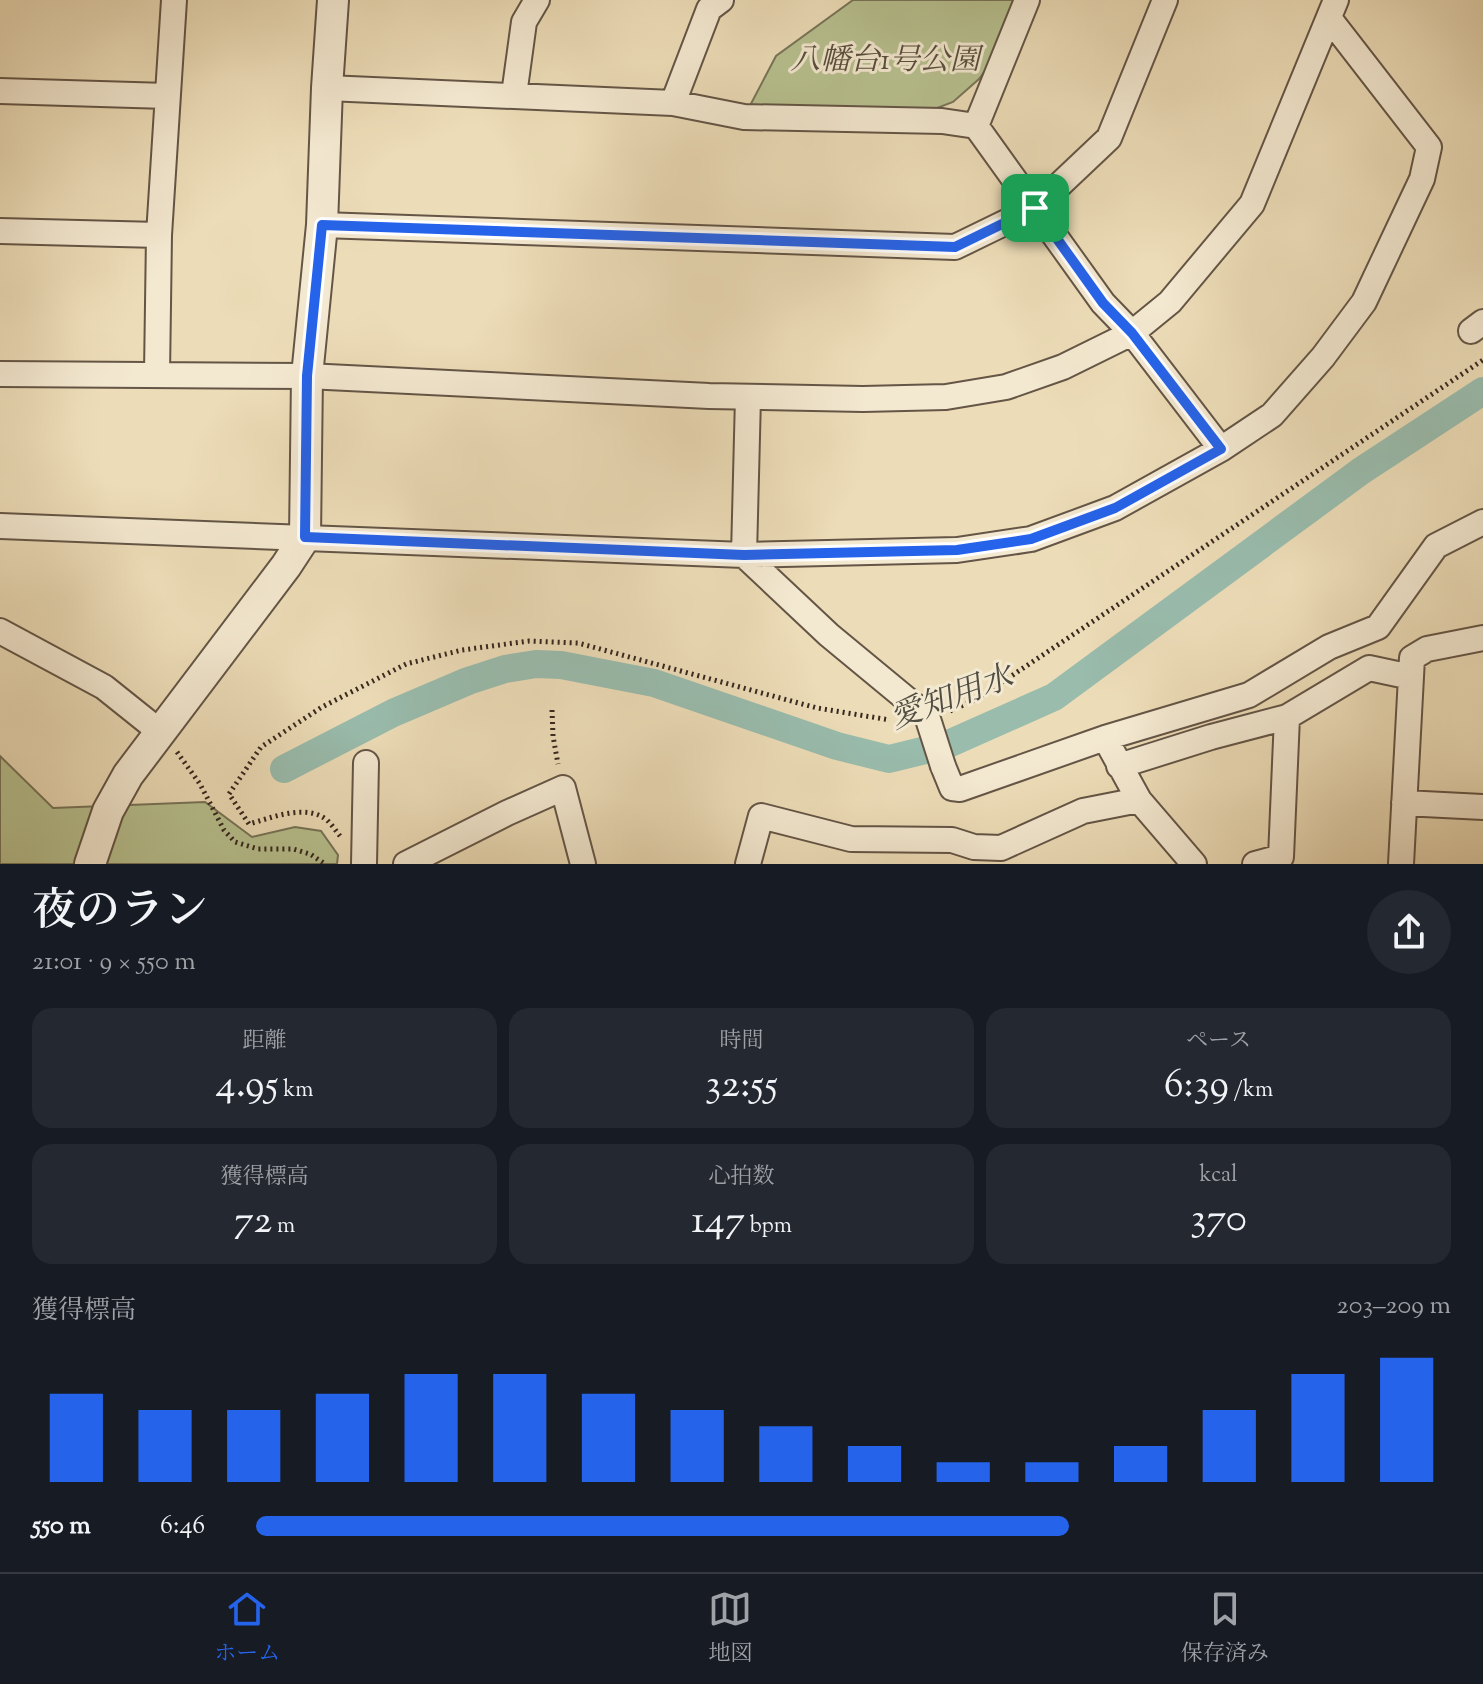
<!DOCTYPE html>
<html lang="ja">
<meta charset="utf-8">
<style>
body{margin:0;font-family:"Sorts Mill Goudy","Noto Serif JP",serif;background:#242831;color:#f1f3f6;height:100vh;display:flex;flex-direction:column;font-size:30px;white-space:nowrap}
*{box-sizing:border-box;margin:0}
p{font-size:26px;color:#9ea1a6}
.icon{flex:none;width:44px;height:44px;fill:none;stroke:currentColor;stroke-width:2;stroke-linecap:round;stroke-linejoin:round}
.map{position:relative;height:864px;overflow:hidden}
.side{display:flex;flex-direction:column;background:#171b24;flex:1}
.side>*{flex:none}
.pin{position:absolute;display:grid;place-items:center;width:68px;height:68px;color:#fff;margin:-34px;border-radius:16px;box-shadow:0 4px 12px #0006}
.round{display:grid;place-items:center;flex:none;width:84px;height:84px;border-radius:42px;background:#242831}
.headline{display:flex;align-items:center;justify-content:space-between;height:136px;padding:0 32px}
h1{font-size:44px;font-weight:600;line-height:60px}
.stats{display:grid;grid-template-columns:repeat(3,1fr);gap:12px;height:136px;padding:8px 32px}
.stats div{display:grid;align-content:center;border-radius:20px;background:#242831;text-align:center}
.stats b{font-size:40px;font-weight:600}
.stats small{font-size:22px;font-weight:400}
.stats p{font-size:22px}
.chart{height:224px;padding:16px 32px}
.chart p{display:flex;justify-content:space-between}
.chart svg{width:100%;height:144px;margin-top:8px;stroke:#2563eb;stroke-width:6}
ul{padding:0 32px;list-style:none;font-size:26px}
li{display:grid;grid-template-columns:128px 96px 1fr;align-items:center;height:60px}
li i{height:20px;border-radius:10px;background:#2563eb}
.tab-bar{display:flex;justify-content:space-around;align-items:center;height:112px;border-top:2px solid #363941;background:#171b24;font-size:22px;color:#9ea1a6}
.tab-bar a{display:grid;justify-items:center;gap:4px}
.tab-bar .current{color:#2563eb}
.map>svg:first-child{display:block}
</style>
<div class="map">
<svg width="1483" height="864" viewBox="0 0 1483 864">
<rect width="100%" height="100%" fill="#ecdcb7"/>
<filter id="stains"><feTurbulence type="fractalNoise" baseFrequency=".0025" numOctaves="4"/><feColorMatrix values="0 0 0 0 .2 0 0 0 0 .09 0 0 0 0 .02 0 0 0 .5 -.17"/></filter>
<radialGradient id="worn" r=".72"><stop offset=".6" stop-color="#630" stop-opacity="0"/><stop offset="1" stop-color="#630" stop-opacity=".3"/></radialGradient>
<path fill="#b7c08f" stroke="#777458" stroke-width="2" d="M853,0H1027L1013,33L979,79L953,102L903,121L744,117L776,56Z
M0,756L53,808L205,802L252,837L295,827L321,831L338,855L337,864H0Z"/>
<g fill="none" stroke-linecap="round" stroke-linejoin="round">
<path stroke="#99bcad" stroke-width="28" d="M284,769L393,713L468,681L505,669L536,664L561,665L654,683L837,746L889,759L946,745L1054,697L1361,471L1483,391"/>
<defs>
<path id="minor" d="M327,88L673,103L744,117L942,121L976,126L1103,303L1132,333L1221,449
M0,91L167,96
M514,95L524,22L537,0
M673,103L709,9L721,0
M976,126L1027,0
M322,225L955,247L1035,208L1109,138L1165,0
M0,231L159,235
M1471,331L1483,322
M0,374L307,376L709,396L863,399L946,397L1006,387L1063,367L1132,333L1170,302L1252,204L1336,0
M157,374L159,235L174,0
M748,397L744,555L829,635L927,716
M0,526L744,555L957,550L1031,539L1115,508L1221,449L1272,415L1323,357L1364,302L1422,179L1429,147L1329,18
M0,631L104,687L159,731
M943,766L952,788L960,789L1105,738
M1119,766L1211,737L1287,717L1369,668L1411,677
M1404,803L1483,807
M364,864L366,763
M406,864L507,813L563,788L583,864
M748,864L761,816L851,839L952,840L974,847L1001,848L1083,811L1139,800
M1194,864L1139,800L1105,738L1249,695L1329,647L1378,627L1436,546L1483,522
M1255,864L1281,857L1287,717
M1401,864L1412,658L1427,649L1483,638"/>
<path id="tertiary" d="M90,864L108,811L128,775L286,566L305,537L307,376L322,225L327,88L333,0"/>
</defs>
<use href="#minor" stroke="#645546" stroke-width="28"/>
<use href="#tertiary" stroke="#645546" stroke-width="34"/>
<path stroke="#372820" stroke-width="5" stroke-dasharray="2 4" stroke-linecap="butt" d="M552,710L553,736L558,764
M950,711L977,699L1483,360
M177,752L200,784L224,830L235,842L258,849H293L310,854L325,864
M340,836C336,831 332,825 327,820C306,803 271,818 249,824L229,794L261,747L322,707L406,664L462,650L529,641L578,643L817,708L890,720"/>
<use href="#minor" stroke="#f3e8d0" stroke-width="24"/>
<use href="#tertiary" stroke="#f3e8d0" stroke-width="30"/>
<defs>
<path id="minor-bridge" d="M927,716L943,766"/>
</defs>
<use href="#minor-bridge" stroke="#645546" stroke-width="28" stroke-linecap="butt"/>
<use href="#minor-bridge" stroke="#f3e8d0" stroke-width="24"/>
</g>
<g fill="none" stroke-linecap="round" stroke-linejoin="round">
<defs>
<path id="route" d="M1035,208L1103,303L1132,333L1221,449L1115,508L1031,539L957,550L744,555L305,537L307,376L322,225L955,247Z"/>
</defs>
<use href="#route" stroke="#fff" stroke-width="16"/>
<use href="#route" stroke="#2563eb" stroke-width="10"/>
</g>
<g text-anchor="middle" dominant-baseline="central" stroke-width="6" stroke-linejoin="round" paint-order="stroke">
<g font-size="30" font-style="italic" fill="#574e3c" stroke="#f3e8d0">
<text x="885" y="61">八幡台1号公園</text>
</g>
<g font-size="32" font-style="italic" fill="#504d43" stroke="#f3e8d0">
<text transform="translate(952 699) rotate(-20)">愛知用水</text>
</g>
</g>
<rect width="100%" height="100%" filter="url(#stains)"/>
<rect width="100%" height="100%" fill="url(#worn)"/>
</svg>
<div class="pin" style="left:1035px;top:208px;background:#1e9e55"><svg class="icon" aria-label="arrive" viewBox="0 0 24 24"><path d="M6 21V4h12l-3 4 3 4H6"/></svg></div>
</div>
<section class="side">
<div class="headline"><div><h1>夜のラン</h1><p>21:01 · 9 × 550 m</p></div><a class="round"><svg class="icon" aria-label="share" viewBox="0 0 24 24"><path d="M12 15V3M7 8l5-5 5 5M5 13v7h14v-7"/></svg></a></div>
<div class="stats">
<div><p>距離</p><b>4.95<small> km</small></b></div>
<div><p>時間</p><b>32:55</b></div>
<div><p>ペース</p><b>6:39<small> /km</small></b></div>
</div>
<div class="stats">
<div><p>獲得標高</p><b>72<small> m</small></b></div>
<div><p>心拍数</p><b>147<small> bpm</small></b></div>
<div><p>kcal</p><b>370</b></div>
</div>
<div class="chart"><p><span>獲得標高</span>203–209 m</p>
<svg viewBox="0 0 160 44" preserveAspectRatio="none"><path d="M5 44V17M15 44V22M25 44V22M35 44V17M45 44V11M55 44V11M65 44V17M75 44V22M85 44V27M95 44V33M105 44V38M115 44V38M125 44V33M135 44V22M145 44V11M155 44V6"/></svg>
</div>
<ul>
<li><b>550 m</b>6:46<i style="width:68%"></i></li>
</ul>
</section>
<nav class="tab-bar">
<a class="current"><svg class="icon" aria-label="home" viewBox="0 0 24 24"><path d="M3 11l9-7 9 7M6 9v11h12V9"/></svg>ホーム</a>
<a><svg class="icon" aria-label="map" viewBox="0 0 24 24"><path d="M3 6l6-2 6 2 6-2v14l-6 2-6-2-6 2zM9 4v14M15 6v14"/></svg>地図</a>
<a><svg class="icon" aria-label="saved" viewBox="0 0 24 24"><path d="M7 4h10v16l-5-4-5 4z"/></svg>保存済み</a>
</nav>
